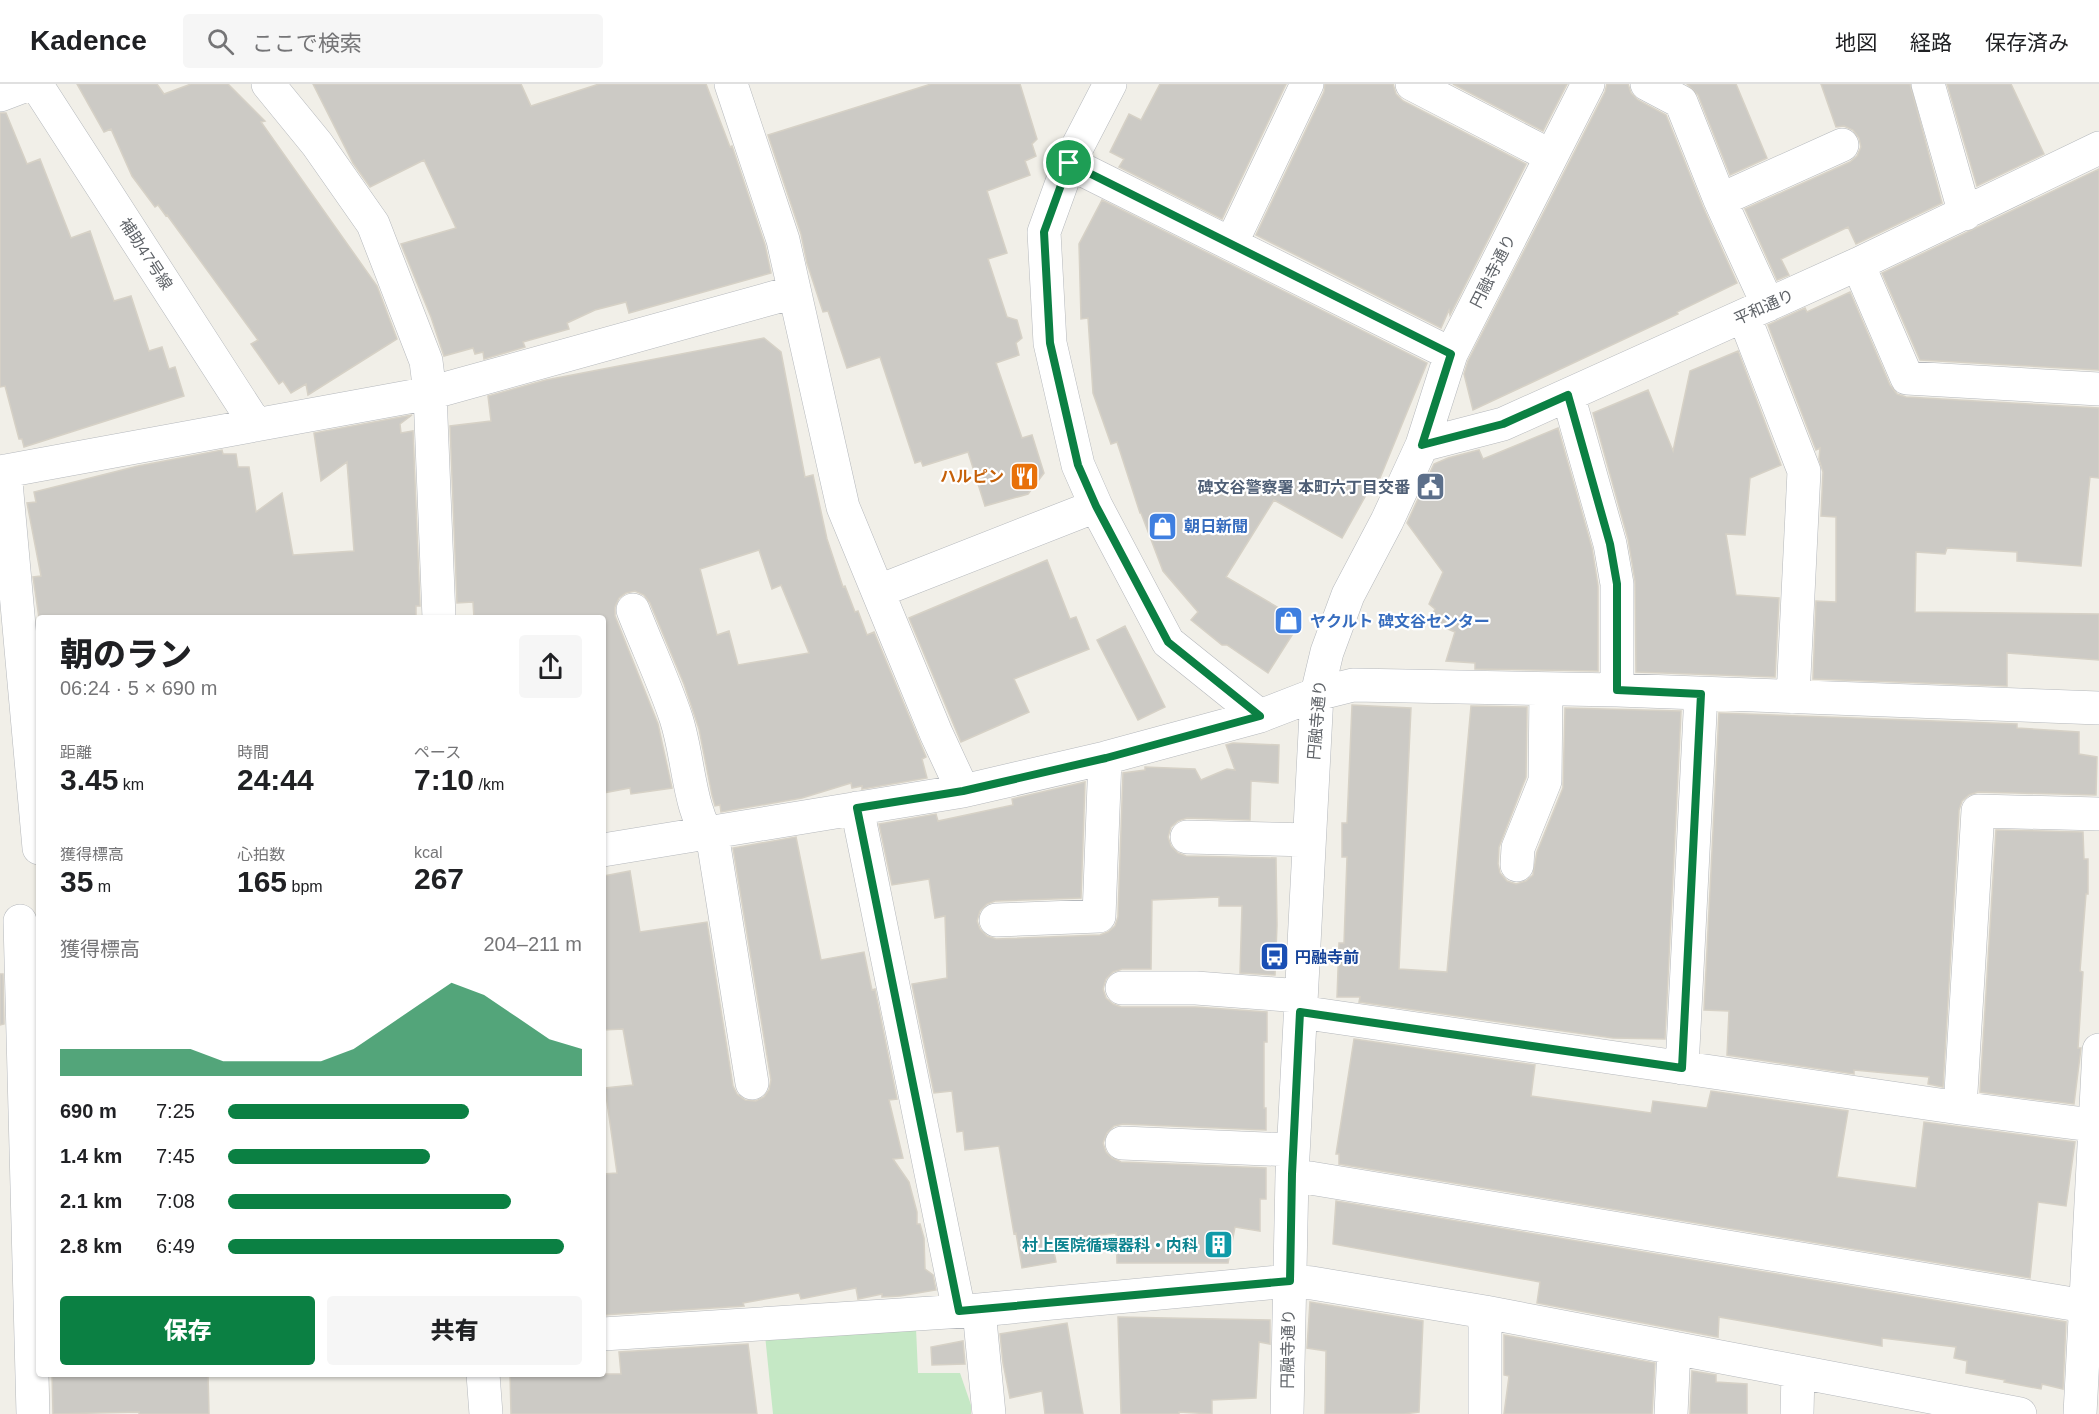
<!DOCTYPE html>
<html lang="ja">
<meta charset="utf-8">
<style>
body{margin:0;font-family:Arial,"Noto Sans JP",sans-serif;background:#f6f6f6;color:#202124;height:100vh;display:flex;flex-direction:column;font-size:22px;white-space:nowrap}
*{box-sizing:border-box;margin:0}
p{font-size:20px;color:#757577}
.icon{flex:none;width:33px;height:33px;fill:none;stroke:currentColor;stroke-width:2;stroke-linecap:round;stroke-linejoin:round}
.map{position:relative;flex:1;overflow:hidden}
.sheet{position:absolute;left:36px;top:531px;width:570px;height:762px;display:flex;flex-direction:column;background:#fff;border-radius:6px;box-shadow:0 2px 4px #0004}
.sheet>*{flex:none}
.pin{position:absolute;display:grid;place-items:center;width:51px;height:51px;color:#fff;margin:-26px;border:3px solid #fff;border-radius:50%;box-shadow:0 2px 6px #0007}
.round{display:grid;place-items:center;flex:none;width:63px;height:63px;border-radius:6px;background:#f6f6f6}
.summary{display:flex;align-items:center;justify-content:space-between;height:102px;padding:0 24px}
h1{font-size:33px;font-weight:800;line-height:45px}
.figures{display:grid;grid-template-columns:repeat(3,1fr);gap:9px;height:102px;padding:6px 24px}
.figures div{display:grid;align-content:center}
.figures b{font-size:30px;font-weight:800}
.figures small{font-size:16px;font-weight:400}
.figures p{font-size:16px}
.chart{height:168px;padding:12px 24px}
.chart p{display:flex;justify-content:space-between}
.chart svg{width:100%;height:108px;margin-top:6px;fill:#0b8043;opacity:.7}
.action{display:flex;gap:12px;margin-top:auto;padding:12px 24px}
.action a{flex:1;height:69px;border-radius:6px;background:#0b8043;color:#fff;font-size:24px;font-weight:800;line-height:69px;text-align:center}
.action a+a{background:#f6f6f6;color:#202124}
ul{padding:0 24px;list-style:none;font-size:20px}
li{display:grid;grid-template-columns:96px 72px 1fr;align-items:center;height:45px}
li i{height:15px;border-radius:8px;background:#0b8043}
header{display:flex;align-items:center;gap:36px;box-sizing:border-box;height:84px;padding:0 30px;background:#fff;border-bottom:2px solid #e0e0e0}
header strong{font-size:28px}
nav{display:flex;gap:33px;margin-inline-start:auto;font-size:21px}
.search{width:420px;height:54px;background:#f6f6f6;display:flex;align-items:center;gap:15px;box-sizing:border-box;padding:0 21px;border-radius:6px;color:#757577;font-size:22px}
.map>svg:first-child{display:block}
</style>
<header>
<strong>Kadence</strong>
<div class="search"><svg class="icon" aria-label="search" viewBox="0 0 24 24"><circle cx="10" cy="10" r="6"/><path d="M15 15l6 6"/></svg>ここで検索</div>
<nav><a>地図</a><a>経路</a><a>保存済み</a></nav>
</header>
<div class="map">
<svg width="2099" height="1330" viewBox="0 0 2099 1330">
<rect width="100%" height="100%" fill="#f1efe8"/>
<path fill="#c5e8c5" d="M916,1244L918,1289H960L971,1321V1330H773L765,1251Z"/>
<path fill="#cccac5" stroke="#d6d1c6" stroke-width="1.5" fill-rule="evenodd" d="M77,0H157L164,10L191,0H228L265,37L261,38L377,202L397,255L308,311L306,300L291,309L283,297L279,300L251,260L258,256L167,131L166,132L158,121L155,123L132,92L111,45L104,48Z
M313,0H521L531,22L599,0H706L730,63L732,62L765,161L771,189L629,229L626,218L595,226L567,239L569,245L523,258L525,263L484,275L483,268L475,270L473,264L444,272L431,233L401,160L456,144L424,76L370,103L353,79Z
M931,0H1020L1037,55L1032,60L1036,72L1025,77L1030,91L987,107L1007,169L988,175L1007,233L1017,236L1022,254L1016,259L1019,271L996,279L1022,354L1032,351L1044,389L1028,410L985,422L968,368L923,382L921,377L915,379L880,273L847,284L828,227L823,228L807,179L801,150L768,51Z
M1160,0H1286L1222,135L1119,83L1124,75L1110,68L1129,30L1141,36Z
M1325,0H1393L1396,10L1403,17L1526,80L1450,231L1449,226L1441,244L1256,151L1324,8Z
M1453,0H1567L1543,47Z
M1607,0H1628L1631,9L1638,16L1666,31L1703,123L1737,199L1677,228L1678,230L1473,326L1464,290L1468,277L1605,8Z
M1687,0H1736L1767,74L1730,91L1698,11Z
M1821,0H1910L1942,119L1856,160L1848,143L1781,175L1789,191L1777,196L1745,125L1850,78L1857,72L1861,63L1859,54L1853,46L1844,42L1836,43Z
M1947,0H2011L2044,70L1977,102Z
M0,29H6L27,80L40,75L71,154L90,147L114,217L131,212L149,267L162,263L169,285L175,283L184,312L24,363L22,355H19L5,302L0,303Z
M2099,85V286L1920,276L1882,189Z
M1102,116L1427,279L1378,399L1385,397L1381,404L1375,395L1342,454L1274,416L1226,493L1301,537L1268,589L1227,561H1222L1191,536L1198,528L1163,487L1141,429H1140L1117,358L1111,360L1093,309L1088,234L1081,235L1079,160Z
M1850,208L1890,301L1897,310L1906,313L2099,324V394L2090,393L2081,482L2017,477V468L1947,464L1945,470L1916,468L1915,528L2099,530V576L2007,569V602L1813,595L1816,517L1836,518V433L1821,432L1823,388L1819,375L1820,364L1816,366L1768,241L1805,224L1807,228Z
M764,254L781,268L805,393L813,391L827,455L843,503L845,502L855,528L858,527L867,551L874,548L926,673L922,675L927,694L862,705V702L852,704L851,699L802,714L721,728L720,721L715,722L712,711L699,645L684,600L650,519L644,511L635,507L626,509L619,514L615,523V532L658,640L672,704L631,710L630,704L603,709V534H474L473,518L457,519L450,342L491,337L488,312L546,296ZM759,466L772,505L781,501L809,569L738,581L729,547L717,551L700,485Z
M1738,267L1781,381L1750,394L1745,451L1726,450L1736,511L1779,514L1775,593L1636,588L1635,497L1628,455L1593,329L1648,306L1673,367L1690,287Z
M412,331L400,340L401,349L413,347L420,522H416V534H39L33,493L41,492L27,419L36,418L34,408L138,382L222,366L223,370H236L238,383H249L256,428L282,409L293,471L354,467L347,378L321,397L314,349Z
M1558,344L1592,464L1598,502V587L1475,585V579L1446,577L1455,548L1429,537L1435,525L1429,520L1443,488L1407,439L1434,380L1448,374L1479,366L1483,375Z
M1047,476L1070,535L1076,533L1089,565L1014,595L1029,628L961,658L909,534Z
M1125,542L1165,623L1138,636L1097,556Z
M1352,621L1411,624L1399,885L1447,888L1471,622L1527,623L1526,693L1499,763L1498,780L1500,789L1507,797L1516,800L1526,797L1533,791L1537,768L1563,704L1565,624L1681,627L1665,955L1613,954L1359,918L1360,913H1337L1339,859H1344L1347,773H1342V739H1347Z
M1719,629L2017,640V644L2079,648V670L2097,673L2096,711L1978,708L1969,711L1962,717L1959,726L1943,1003L1928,1000L1929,993L1854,986V990L1727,971L1729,927L1704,926Z
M1233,659L1279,661L1278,699L1251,697L1250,736L1187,734L1178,737L1171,743L1168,753L1171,762L1178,769L1186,772L1276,774L1277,841L1275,891L1240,889L1242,822H1219V813L1152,816L1151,885H1122L1113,888L1106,895L1103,905L1106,914L1113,920L1121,923H1195L1267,928V958H1264V1024H1266V1046L1123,1040L1114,1042L1107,1049L1103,1059L1106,1068L1112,1074L1121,1078L1266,1084V1115H1260V1147L1235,1143L1228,1179H1117L1116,1149L1052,1157L1056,1178L1022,1184L1016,1149L1014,1150L999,1062L965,1066L963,1047L957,1048L952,1007L934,1009L912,900L947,894L945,832L935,834L929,795L892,801L879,740L936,730L938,737L1013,721L1012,715L1085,698L1081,814L995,817L987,820L980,827L977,837L980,845L987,852L996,855L1100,851L1108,848L1115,842L1118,833L1123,689L1145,686V683L1195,685L1201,696L1227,685L1235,686L1226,661Z
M1996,746L2083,748L2084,775H2088V810H2086L2080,887L2083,888L2078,964H2081L2074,1020L1980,1008Z
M796,753L821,876L864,868L872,906L875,905L897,1015L889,1016L903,1074L893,1075L909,1098L917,1128V1140H920L924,1154L925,1185L933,1191L936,1206L900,1212L882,1213V1210L858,1215L856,1204L801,1215L799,1209L743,1219L744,1222L603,1231V1090L617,1089L605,1004L633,1001L623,945L603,946V792L630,787L640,848L707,838L733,1002L737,1010L745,1016L756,1017L764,1013L769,1006L771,996L733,764Z
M0,890H3L4,940L0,941Z
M1354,955L1535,981L1531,1012L1651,1029L1653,1017L1707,1024L1711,1007L1848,1027L1837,1093L1916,1104L1924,1038L2075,1058L2066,1122L2038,1118L2030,1194L1339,1080V1070H1336Z
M1336,1117L2066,1238L2063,1305L2042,1300L2041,1305L2004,1298L2005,1296L1966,1289L1967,1277L1954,1274L1956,1263L1882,1254V1262L1719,1233L1718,1253L1537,1219L1540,1198L1333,1160Z
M1310,1218L1423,1237L1419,1328L1404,1330H1325L1326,1267L1307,1264Z
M1118,1233L1270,1236V1260L1259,1258L1256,1314L1212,1316V1330L1179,1328V1330H1121Z
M1067,1239L1083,1330H1045L1042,1307L1010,1314L1003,1279L1000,1250Z
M1504,1251L1655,1279L1652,1330H1504L1509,1292L1504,1291Z
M963,1257L965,1280L932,1281L931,1263Z
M748,1260L757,1330H511L510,1290H621L619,1268Z
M1692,1287L1716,1291V1298L1747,1300V1330H1690Z
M52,1290H208L209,1330H139V1328L53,1330Z"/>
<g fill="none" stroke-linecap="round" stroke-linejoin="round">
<defs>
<path id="minor" d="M36,0L256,341
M268,0L317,60L373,140L426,277L430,309L439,534
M731,0L783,156L843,423L936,649L963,707
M1110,0L1069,79L1044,148L1050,259L1078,381L1096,422L1168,558L1260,632
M1412,0L1551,72
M1647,0L1681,18L1720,116L1768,221
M1928,0L1965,130
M0,11L29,0
M1069,79L1451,270
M1720,116L1842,61
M1231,160L1307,0
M1858,180L1907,294L2099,305
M1744,232L1804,387L1793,613
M1568,311L1610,460L1617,500V606
M1422,361L1503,340L1858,180L2099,64
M5,387L39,764
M0,388L430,309L794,208
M879,507L1096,422
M633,526C647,562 664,598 676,634C690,677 687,724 714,762L752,999
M857,724L959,1227
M1187,753L1309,756
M603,766L963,707L1105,674L1260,632L1317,610L1353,601L1617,606L2099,624
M1517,781L1518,764L1545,697L1546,605
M996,836L1099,832L1105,674
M20,837L33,1330
M1122,904H1196L1301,912
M1300,928L1960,1024L2099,1042
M1682,984L1701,610
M1960,1024L1978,727L2099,730
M1122,1059L1293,1066
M1292,1091L2085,1222
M979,1226L989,1330
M1485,1228V1330
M603,1250L979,1226L1290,1197L1312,1199L1485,1228L2020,1330
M483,1290L486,1330
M1287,1330L1292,1091L1317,610L1327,568L1348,511L1387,437L1422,361L1451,270L1588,0
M1671,1330L1674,1264
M1797,1330L1798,1288
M2080,1330L2099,966"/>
</defs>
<use href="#minor" stroke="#b5b8bc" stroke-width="34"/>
<use href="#minor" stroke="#fff" stroke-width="33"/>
</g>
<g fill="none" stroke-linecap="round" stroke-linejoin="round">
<defs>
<path id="route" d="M1069,79L1451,270L1422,361L1503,340L1568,311L1610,460L1617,500V606L1701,610L1682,984L1300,928L1292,1090L1290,1197L959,1227L857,724L963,707L1106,674L1260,632L1168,558L1096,422L1078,381L1050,259L1044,148Z"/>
</defs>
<use href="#route" stroke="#fff" stroke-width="12"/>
<use href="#route" stroke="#0b8043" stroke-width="8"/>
</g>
<defs>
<symbol id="restaurant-square" viewBox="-11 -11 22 22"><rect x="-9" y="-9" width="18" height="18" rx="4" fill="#e8710a" stroke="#fff"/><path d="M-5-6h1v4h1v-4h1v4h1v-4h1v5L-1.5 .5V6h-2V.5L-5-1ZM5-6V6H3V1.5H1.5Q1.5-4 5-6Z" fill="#fff"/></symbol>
<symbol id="civic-square" viewBox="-11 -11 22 22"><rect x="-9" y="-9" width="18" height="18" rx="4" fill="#5c6f8a" stroke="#fff"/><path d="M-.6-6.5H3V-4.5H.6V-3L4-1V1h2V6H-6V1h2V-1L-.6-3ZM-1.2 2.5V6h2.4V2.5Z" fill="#fff"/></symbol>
<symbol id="shop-square" viewBox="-11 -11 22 22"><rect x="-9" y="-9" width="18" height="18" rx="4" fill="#3f7fe0" stroke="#fff"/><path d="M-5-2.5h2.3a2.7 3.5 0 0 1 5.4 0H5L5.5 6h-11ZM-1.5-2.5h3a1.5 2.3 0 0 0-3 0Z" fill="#fff"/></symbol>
<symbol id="bus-square" viewBox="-11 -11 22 22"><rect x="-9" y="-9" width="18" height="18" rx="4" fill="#1a4fb4" stroke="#fff"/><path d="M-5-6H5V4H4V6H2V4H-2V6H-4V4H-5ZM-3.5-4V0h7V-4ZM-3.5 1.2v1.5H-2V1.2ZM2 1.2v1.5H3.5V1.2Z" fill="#fff"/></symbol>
<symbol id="building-square" viewBox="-11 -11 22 22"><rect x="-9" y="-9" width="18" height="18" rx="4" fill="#0f9aa8" stroke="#fff"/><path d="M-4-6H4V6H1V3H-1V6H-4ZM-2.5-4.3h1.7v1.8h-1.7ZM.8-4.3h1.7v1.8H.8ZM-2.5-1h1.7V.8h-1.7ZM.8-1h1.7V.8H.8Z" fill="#fff"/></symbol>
</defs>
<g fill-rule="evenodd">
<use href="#restaurant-square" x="1008" y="376" width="33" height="33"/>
<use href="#civic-square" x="1414" y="386" width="33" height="33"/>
<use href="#shop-square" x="1146" y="426" width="33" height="33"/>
<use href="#shop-square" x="1272" y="520" width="33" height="33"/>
<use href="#bus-square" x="1258" y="856" width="33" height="33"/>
<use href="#building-square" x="1202" y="1144" width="33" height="33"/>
</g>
<g text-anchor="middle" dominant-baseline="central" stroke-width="4.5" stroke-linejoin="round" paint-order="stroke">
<g font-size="16" fill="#5f6368" stroke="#fff">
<text transform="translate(146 170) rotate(57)">補助47号線</text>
<text transform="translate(1493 187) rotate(-63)">円融寺通り</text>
<text transform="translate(1764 223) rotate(-24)">平和通り</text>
<text transform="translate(1317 636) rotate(-85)">円融寺通り</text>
<text transform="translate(1288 1265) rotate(-89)">円融寺通り</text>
</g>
<g font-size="16" font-weight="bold" fill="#c56008" stroke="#fff" text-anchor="end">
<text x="1004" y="392">ハルピン</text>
</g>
<g font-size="16" font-weight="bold" fill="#4e5e75" stroke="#fff" text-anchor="end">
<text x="1410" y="403">碑文谷警察署 本町六丁目交番</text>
</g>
<g font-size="16" font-weight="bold" fill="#366cbe" stroke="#fff" text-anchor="start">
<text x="1184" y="442">朝日新聞</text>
<text x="1310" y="537">ヤクルト 碑文谷センター</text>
</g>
<g font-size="16" font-weight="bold" fill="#164399" stroke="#fff" text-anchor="start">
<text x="1295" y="873">円融寺前</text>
</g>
<g font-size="16" font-weight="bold" fill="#0d838f" stroke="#fff" text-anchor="end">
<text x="1198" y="1161">村上医院循環器科・内科</text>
</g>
</g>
</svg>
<div class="pin" style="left:1069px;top:79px;background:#1e9e55"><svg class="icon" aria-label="arrive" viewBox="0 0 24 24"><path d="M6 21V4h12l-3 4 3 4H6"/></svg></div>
<section class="sheet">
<div class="summary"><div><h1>朝のラン</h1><p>06:24 · 5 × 690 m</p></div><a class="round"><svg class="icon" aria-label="share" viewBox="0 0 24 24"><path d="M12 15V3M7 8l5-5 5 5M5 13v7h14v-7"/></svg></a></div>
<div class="figures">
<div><p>距離</p><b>3.45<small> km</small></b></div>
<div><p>時間</p><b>24:44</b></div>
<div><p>ペース</p><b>7:10<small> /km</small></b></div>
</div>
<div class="figures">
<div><p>獲得標高</p><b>35<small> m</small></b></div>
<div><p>心拍数</p><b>165<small> bpm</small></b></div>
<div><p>kcal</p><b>267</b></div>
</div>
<div class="chart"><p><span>獲得標高</span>204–211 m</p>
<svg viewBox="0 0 160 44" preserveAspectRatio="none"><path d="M0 44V33L10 33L20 33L30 33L40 33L50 38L60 38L70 38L80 38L90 33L100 24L110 15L120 6L130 11L140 20L150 29L160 33V44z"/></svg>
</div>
<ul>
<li><b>690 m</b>7:25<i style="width:68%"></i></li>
<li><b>1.4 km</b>7:45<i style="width:57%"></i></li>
<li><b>2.1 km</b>7:08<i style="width:80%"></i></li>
<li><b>2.8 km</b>6:49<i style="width:95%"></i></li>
</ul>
<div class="action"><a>保存</a><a>共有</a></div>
</section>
</div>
